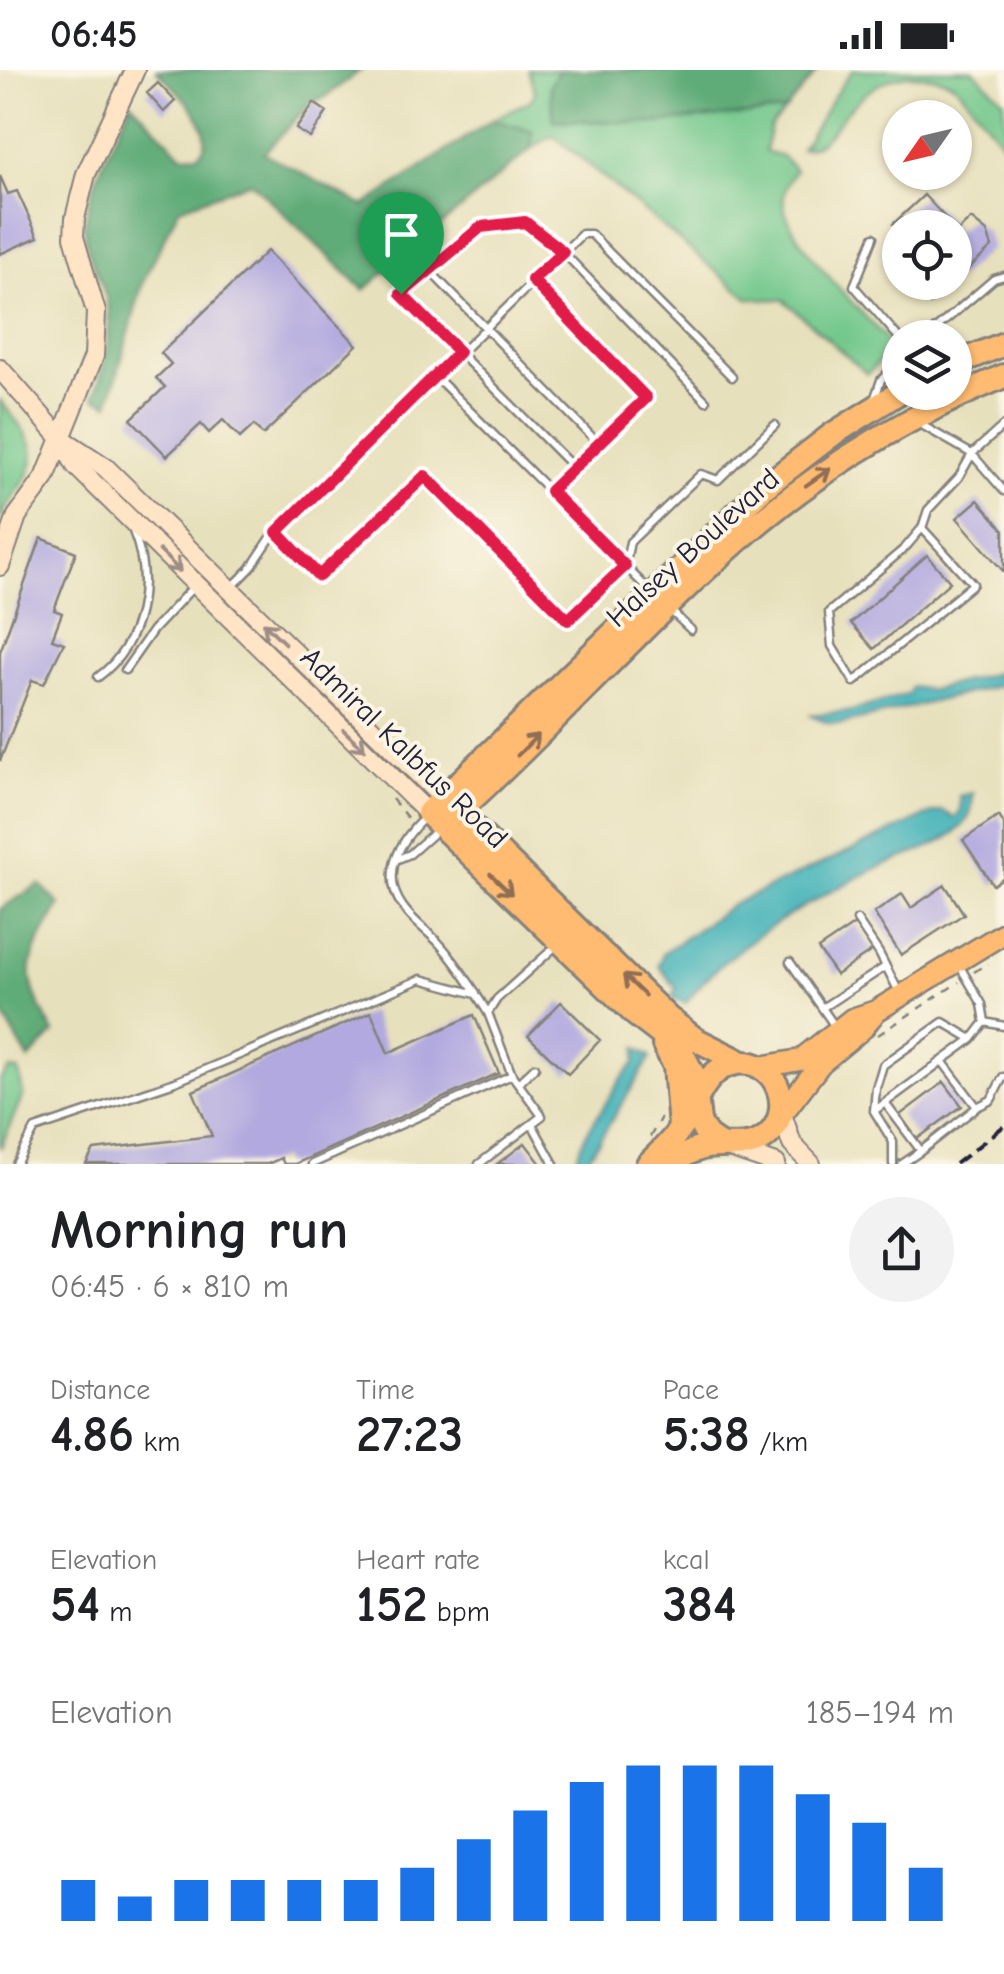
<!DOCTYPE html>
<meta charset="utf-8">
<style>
body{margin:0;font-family:"Comic Neue",sans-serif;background:#f2f2f2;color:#202124;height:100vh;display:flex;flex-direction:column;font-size:38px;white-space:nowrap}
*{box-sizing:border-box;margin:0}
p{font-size:32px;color:#757577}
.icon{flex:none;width:55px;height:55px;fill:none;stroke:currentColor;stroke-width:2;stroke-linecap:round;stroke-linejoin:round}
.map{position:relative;height:1094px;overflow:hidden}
.side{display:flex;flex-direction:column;background:#fff;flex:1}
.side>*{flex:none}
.needle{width:65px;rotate:236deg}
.controls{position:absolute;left:882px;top:30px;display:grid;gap:20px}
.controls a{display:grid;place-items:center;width:90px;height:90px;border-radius:50%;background:#fff;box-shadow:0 2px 8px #0004;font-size:50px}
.pin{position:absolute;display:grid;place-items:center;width:85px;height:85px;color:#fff;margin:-102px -42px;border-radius:50% 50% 50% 0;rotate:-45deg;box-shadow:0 0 10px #0007}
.pin .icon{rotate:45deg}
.round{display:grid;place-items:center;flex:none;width:105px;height:105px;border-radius:52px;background:#f2f2f2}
.headline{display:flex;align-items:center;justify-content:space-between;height:170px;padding:0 50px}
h1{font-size:55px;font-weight:800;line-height:75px}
.stats{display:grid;grid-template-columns:repeat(3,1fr);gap:15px;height:170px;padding:10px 50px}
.stats div{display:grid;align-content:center}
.stats b{font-size:50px;font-weight:800}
.stats small{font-size:28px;font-weight:400}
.stats p{font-size:28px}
.chart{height:280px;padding:20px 50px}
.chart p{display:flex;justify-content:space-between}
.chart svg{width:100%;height:180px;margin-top:10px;stroke:#1a73e8;stroke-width:6}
.status{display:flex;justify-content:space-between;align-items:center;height:70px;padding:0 50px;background:#fff;direction:ltr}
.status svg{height:28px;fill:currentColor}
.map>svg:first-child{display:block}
</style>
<div class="status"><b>06:45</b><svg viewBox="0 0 49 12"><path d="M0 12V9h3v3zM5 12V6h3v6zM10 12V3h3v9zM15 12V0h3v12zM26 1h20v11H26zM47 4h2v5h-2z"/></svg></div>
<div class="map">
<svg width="1004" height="1094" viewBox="0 0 1004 1094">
<rect width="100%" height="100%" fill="#fcf5e5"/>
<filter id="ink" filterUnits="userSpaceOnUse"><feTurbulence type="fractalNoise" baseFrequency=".01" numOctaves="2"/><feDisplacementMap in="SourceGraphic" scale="20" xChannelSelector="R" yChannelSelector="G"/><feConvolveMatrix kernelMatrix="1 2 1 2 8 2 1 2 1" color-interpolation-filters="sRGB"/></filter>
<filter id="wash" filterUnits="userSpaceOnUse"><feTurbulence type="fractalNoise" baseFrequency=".0048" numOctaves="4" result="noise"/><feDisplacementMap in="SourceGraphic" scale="40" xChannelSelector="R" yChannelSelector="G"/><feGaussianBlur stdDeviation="2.25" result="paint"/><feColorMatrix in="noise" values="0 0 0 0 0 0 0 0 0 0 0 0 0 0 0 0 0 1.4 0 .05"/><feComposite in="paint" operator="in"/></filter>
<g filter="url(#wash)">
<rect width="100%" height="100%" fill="#e7e0bc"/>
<path fill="#73c88d" stroke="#4a7564" stroke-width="2.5" d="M528,0H559L550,16L555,50L652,53L785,41L771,56L765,81L782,86L795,100C787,112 782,121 784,136C790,174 867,247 894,277L867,304L784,230L748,228L553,65L531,79L532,61L492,50L532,29L535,22Z
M853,0H973L1004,30V75C994,63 963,21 954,14C946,9 933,7 923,6C889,1 865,21 843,46C831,61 823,77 801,79C819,53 833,24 853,0Z
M0,330C22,359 48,380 22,415C14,427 5,437 0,450Z
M10,999L19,1001L23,1025L0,1079V1009Z"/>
<path fill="#5eac78" stroke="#40675a" stroke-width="2.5" d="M156,0H361L324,28L313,31L264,83L364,136L492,50L533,61L531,79L364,220L251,112L179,138L143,212L109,334L94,328C103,298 112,269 108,237C104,209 83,184 85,155C88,116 115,68 131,32L182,85L199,84C223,60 173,17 156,0Z
M559,0H818L785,41L652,53L554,50L550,16Z
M40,814L60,835C25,895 19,901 54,963L29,990L0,940V839Z"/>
<path fill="#42b2b8" stroke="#326a7a" stroke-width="2.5" d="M1004,601L1002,615L841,654L828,653L809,645L852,641L908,624L912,617L930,620Z
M973,723C972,738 972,746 961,757C940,778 905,785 879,797C815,828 727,875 686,933L672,928L676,918L659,896L663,883L735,833L932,743L943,741L955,748L961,740L960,726Z
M637,978L651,987L587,1090L576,1088L585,1066L621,1009L635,993Z"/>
<g id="blocks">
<path fill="#b1a9df" d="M158,13L175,31L164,42L147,23Z
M314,33L327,42L310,68L296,59Z
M0,106L8,124L17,121L38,167L0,184Z
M924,125L955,158H900V161L893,154Z
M971,149L987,162L992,177L955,211V158L958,161Z
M267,181L357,275L263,365L254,355L240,368L223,350L209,363L201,354L167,386L131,349L165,317L156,308L171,294L161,283Z
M910,212H953L930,234Z
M978,430L1004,460V502L957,448Z
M41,468L76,482L54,540L62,543L52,569L64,573L44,614L32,610L0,691V582Z
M927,485L950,512L874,579L851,553Z
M999,746L1004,754V807L993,815L963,770Z
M945,815L964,844L901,885L874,843L902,824L911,838Z
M855,854L873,880L836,905L818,879Z
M561,932L600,970L568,1004L528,966Z
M371,942L388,983L474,945L499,1003L295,1094H284L281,1088L268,1094H86L94,1080L212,1066L193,1021Z
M944,1012L962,1036L917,1069L900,1045Z
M525,1073L541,1094H497Z"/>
</g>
</g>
<g filter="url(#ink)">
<use href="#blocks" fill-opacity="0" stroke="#84817c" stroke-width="2.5"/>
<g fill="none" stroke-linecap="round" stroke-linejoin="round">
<defs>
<path id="lane" d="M874,167L854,216L900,269
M429,200L401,224L574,398
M533,211L645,328L550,421
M925,268L994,209L1004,206
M435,306L650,521
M874,330L881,310L900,290
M920,354L972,384L1004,421
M599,374L429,200L481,157L525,152L563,182L706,331
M922,458L973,514L854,612L832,576L829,542L905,478L922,458L928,440L959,407L972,384L1004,355
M277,462L319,506L425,406L567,550L625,496L630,472L701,404L718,410L775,355
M233,516L250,499L270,469L582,164H591L732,307
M670,540L691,560
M125,600L153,560L194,516
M98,607C143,574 153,510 133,461
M426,746C401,769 379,804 403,837C412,850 426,860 437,871C452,887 464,905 476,923
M398,789L410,784L437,760
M857,850L879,883L899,922
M790,892L836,958
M822,938L885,897
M985,952L1004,956
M518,1013L535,997
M885,1033L921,1081L977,1037L942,991
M977,1037L991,1030L1003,1007
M874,1041L972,969
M532,1054L554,1094
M16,1094L35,1059L175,1012L421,909L476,924L488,943
M312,1094L512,1005
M479,1094L542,1046L512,1005L488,943L497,929L556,876
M893,1094V1072L874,1041L876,1018L883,995L943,952L972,969L985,952L982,934L959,895
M902,1094L921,1081"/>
<path id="secondary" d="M0,299L59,366L76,396L428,743
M59,367L105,397L444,729
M0,496L17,446L45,408L94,286L96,242L74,167L75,148L86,104L135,0
M782,1044L792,1074L811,1094
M730,1078L776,1094"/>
<path id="primary" d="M761,997L800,990L852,949L876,941L1004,863
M782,1044L821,993L862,959L876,941"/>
<path id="highway" d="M955,294L1004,274
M447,731L668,948L695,969L741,992
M442,756C553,659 648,544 762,450C835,390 917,342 1004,306
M664,975L675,996L680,1058
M720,1075L707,1066L699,1052L694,1006L680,979L636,945L428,743L763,418L833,364L900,322
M648,1094C661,1082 674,1069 683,1054C698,1030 705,998 737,993C774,988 795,1035 771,1062C745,1091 711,1059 674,1094"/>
</defs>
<use href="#lane" stroke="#84817c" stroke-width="11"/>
<use href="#secondary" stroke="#84817c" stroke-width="22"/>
<use href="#primary" stroke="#84817c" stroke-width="25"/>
<use href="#highway" stroke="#84817c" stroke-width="28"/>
<path stroke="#84817c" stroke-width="2.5" stroke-dasharray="8 8" stroke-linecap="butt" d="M392,729L409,750
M974,902L988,893
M878,965L959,912
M650,1067L661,1047"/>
<use href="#lane" stroke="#fff" stroke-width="6"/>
<use href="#secondary" stroke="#ffe4c6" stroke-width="18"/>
<use href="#primary" stroke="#ffbb71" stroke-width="20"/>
<use href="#highway" stroke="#ffbb71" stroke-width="22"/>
<path stroke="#22223b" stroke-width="4" stroke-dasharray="15 8" stroke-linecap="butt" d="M955,1094L1004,1056"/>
</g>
<defs><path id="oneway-shaft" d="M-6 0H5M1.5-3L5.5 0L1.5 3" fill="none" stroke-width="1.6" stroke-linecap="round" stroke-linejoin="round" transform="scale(2.5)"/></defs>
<g stroke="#906e56">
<use href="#oneway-shaft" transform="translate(818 407) rotate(-35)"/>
<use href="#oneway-shaft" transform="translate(528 675) rotate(-45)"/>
<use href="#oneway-shaft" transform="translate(501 814) rotate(44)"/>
<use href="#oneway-shaft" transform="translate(634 915) rotate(-136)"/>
</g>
<g stroke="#9c8d87">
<use href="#oneway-shaft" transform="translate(170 491) rotate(45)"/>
<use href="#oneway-shaft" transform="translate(274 563) rotate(-136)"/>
<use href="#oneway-shaft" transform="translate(354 670) rotate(44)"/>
</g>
</g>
<g fill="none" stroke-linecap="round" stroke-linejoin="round" filter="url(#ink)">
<defs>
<path id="route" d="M525,152L563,182L532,210L646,328L550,421L625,496L568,550L425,406L319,506L277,462L459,282L401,224L481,157Z"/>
</defs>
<use href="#route" stroke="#fff" stroke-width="20"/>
<use href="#route" stroke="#e11d48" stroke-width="12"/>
</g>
<g text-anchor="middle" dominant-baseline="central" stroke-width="8" stroke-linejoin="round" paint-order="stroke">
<g font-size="30" fill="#22223b" stroke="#fcf5e5">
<text transform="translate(693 478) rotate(-42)">Halsey Boulevard</text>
<text transform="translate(404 678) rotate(44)">Admiral Kalbfus Road</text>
</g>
</g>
</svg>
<div class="controls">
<a><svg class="needle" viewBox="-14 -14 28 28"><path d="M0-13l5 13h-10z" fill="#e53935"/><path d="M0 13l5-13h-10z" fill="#757577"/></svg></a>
<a><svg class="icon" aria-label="locate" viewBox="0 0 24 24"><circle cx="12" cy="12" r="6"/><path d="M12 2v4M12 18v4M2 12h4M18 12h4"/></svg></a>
<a><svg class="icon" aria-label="layers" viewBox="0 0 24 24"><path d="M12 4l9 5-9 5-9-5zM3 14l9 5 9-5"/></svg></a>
</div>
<div class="pin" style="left:401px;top:224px;background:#1e9e55"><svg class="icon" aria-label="arrive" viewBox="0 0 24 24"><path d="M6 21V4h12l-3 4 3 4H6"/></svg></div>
</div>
<section class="side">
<div class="headline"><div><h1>Morning run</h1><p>06:45 · 6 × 810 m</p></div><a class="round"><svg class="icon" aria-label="share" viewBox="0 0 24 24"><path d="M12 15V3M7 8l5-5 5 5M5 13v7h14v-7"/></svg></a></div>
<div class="stats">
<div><p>Distance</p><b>4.86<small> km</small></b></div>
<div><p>Time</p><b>27:23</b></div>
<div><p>Pace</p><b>5:38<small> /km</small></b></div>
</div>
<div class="stats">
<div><p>Elevation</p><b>54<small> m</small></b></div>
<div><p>Heart rate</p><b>152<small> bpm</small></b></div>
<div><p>kcal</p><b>384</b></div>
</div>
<div class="chart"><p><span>Elevation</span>185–194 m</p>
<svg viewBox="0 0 160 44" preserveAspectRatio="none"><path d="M5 44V34M15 44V38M25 44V34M35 44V34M45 44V34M55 44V34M65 44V31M75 44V24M85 44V17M95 44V10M105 44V6M115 44V6M125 44V6M135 44V13M145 44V20M155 44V31"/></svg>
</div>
</section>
